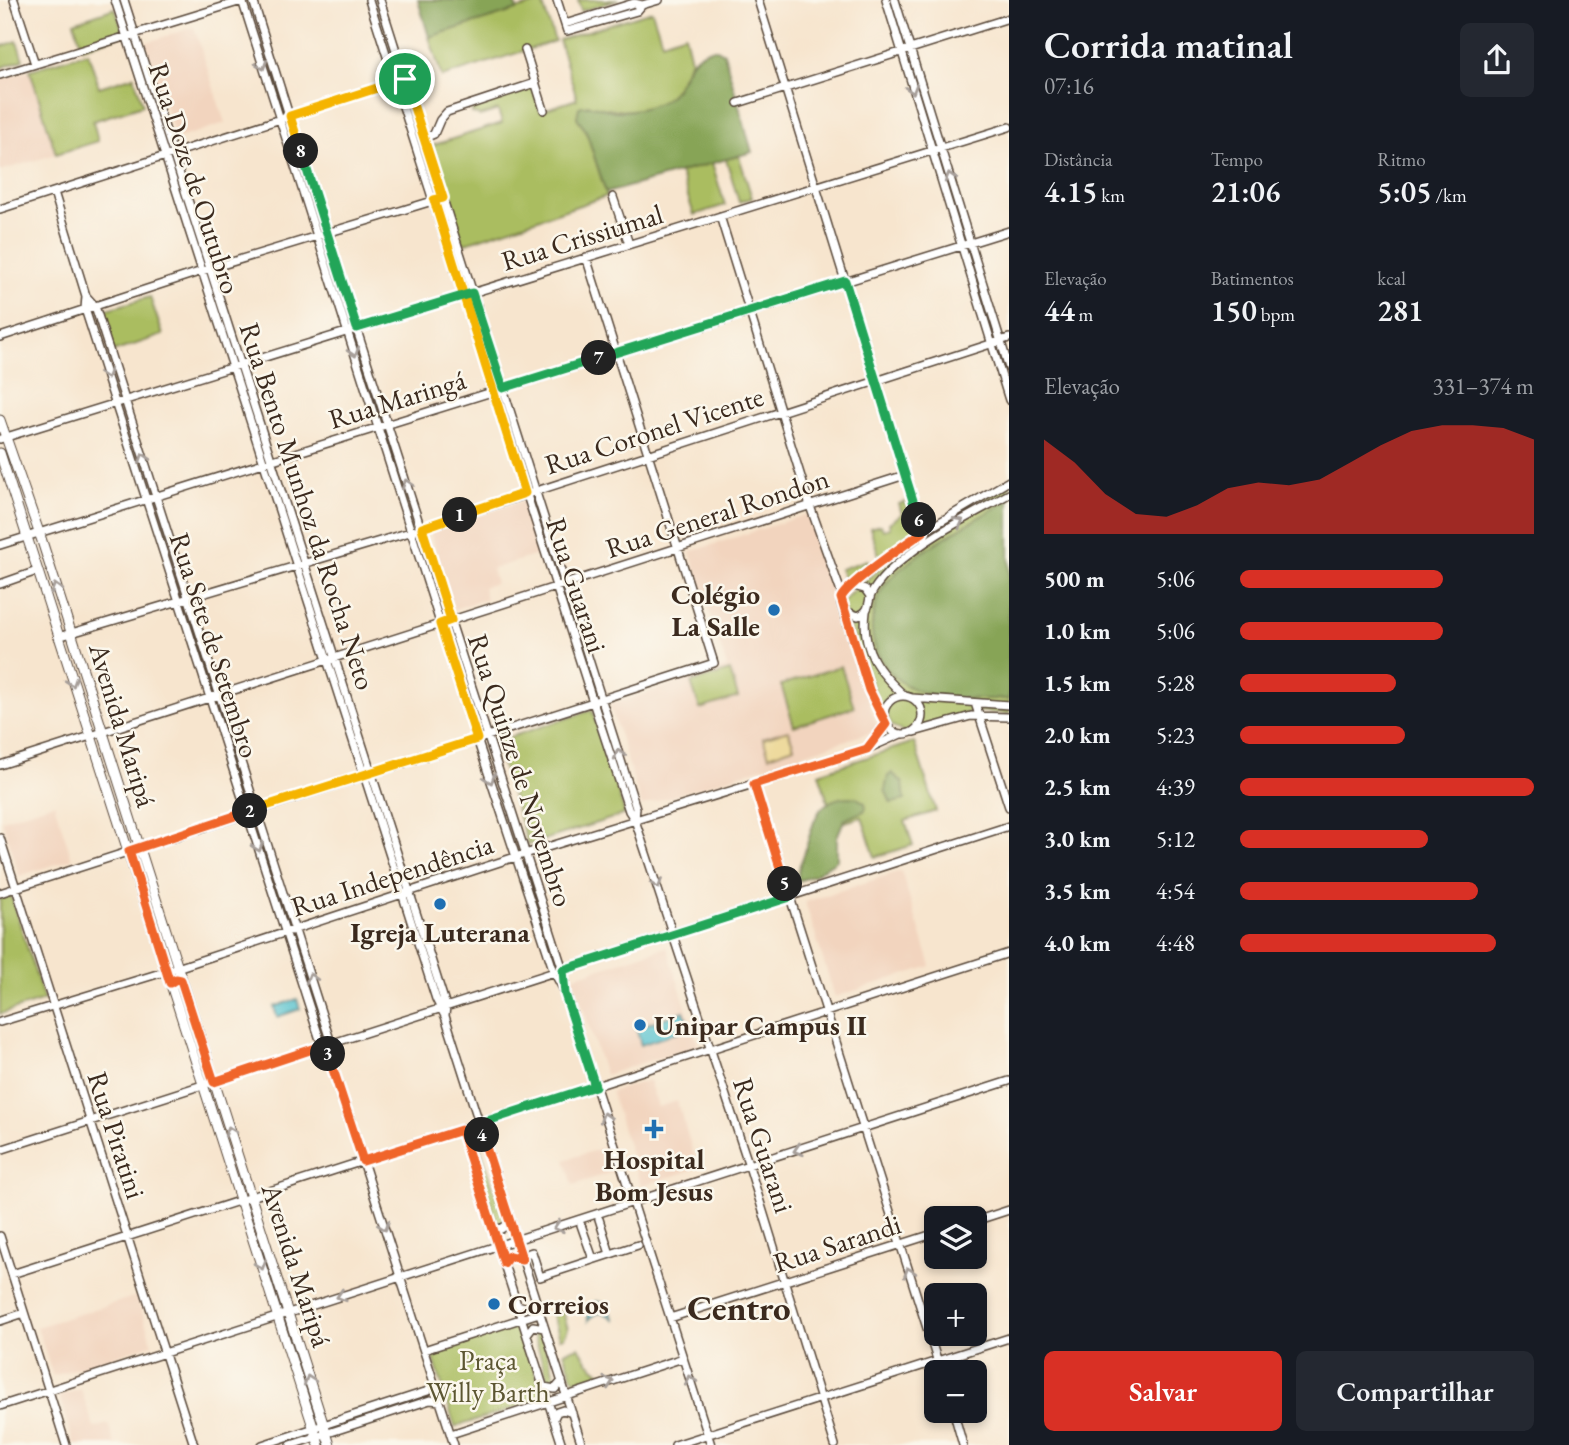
<!DOCTYPE html>
<html lang="pt">
<meta charset="utf-8">
<style>
body{margin:0;font-family:"EB Garamond",serif;background:#242831;color:#f1f3f6;height:100vh;display:flex;flex-direction:column;font-size:26px;white-space:nowrap}
*{box-sizing:border-box;margin:0}
p{font-size:23px;color:#9ea1a6}
.icon{flex:none;width:38px;height:38px;fill:none;stroke:currentColor;stroke-width:2;stroke-linecap:round;stroke-linejoin:round}
.map{position:relative;flex:1;overflow:hidden}
.side{display:flex;flex-direction:column;background:#171b24;width:560px}
.side>*{flex:none}
.tools{position:absolute;left:924px;top:1206px;display:grid;gap:14px}
.tools a{display:grid;place-items:center;width:63px;height:63px;border-radius:10px;background:#171b24;box-shadow:0 4px 10px #0003;font-size:35px}
.pin{position:absolute;display:grid;place-items:center;width:60px;height:60px;color:#fff;margin:-30px;border:4px solid #fff;border-radius:50%;box-shadow:0 2px 7px #0007}
.km{position:absolute;width:35px;height:35px;margin:-18px;border-radius:50%;background:#222;color:#fff;font-size:19px;line-height:35px;text-align:center}
.round{display:grid;place-items:center;flex:none;width:74px;height:74px;border-radius:10px;background:#242831}
.summary{display:flex;align-items:center;justify-content:space-between;height:119px;padding:0 35px}
h1{font-size:38px;font-weight:600;line-height:52px}
.metrics{display:grid;grid-template-columns:repeat(3,1fr);gap:10px;height:119px;padding:7px 35px}
.metrics div{display:grid;align-content:center}
.metrics b{font-size:30px;font-weight:600}
.metrics small{font-size:19px;font-weight:400}
.metrics p{font-size:19px}
.chart{height:196px;padding:14px 35px}
.chart p{display:flex;justify-content:space-between}
.chart svg{width:100%;height:126px;margin-top:7px;fill:#d93025;opacity:.7}
.button{display:flex;gap:14px;margin-top:auto;padding:14px 35px}
.button a{flex:1;height:80px;border-radius:10px;background:#d93025;color:#fff;font-size:28px;font-weight:600;line-height:80px;text-align:center}
.button a+a{background:#242831;color:#f1f3f6}
ul{padding:0 35px;list-style:none;font-size:23px}
li{display:grid;grid-template-columns:112px 84px 1fr;align-items:center;height:52px}
li i{height:18px;border-radius:9px;background:#d93025}
main{display:flex;flex:1;min-height:0}
.map>svg:first-child{display:block}
</style>
<main>
<div class="map">
<svg width="1009" height="1445" viewBox="0 0 1009 1445">
<rect width="100%" height="100%" fill="#fbf7ec"/>
<filter id="ink" filterUnits="userSpaceOnUse"><feTurbulence type="fractalNoise" baseFrequency=".0143" numOctaves="2"/><feDisplacementMap in="SourceGraphic" scale="14" xChannelSelector="R" yChannelSelector="G"/><feConvolveMatrix kernelMatrix="1 2 1 2 8 2 1 2 1" color-interpolation-filters="sRGB"/></filter>
<filter id="wash" filterUnits="userSpaceOnUse"><feTurbulence type="fractalNoise" baseFrequency=".00686" numOctaves="4" result="noise"/><feDisplacementMap in="SourceGraphic" scale="28" xChannelSelector="R" yChannelSelector="G"/><feGaussianBlur stdDeviation="1.57" result="paint"/><feColorMatrix in="noise" values="0 0 0 0 0 0 0 0 0 0 0 0 0 0 0 0 0 1.4 0 .05"/><feComposite in="paint" operator="in"/></filter>
<g filter="url(#wash)">
<rect width="100%" height="100%" fill="#f7e5ce"/>
<path fill="#f2d4be" d="M194,27L225,123L176,139L145,43Z
M30,70L56,154L0,171V79Z
M525,500L543,553L492,569L496,583L483,587L486,599L454,609L430,532Z
M808,514L878,730L642,806L610,705L727,667L690,552Z
M54,803L72,859L19,876L2,820Z
M901,871L931,966L835,997L805,902Z
M667,947L698,1045L605,1075L573,977Z
M649,1080L658,1107L677,1101L698,1168L641,1186L611,1092Z
M605,1147L613,1172L573,1185L565,1160Z
M137,1296L152,1344L53,1376L37,1327Z
M81,1389L94,1428L108,1424L115,1445H74L59,1396Z"/>
<path fill="#aabd61" stroke="#727440" stroke-width="2" d="M578,0H618L581,11Z
M542,2L555,41L442,77L429,37Z
M115,8L124,34L82,48L74,22Z
M652,11L662,42L685,34L691,60C685,69 682,80 675,89C656,116 614,112 587,105L577,117L586,131L607,196L463,244L431,146L502,123L498,110L480,116L472,113V108L533,87L540,111L577,99L559,40Z
M17,41L23,60L0,68V47Z
M88,52L99,87L134,76L143,105L93,121L98,141L56,154L30,70Z
M739,156L752,198L739,202L726,159Z
M712,163L725,205L694,215L680,172Z
M150,297L163,335L113,352L101,311Z
M1009,483V714L973,711L904,733L891,725L888,717L882,712L841,603C868,574 901,555 933,534V530Z
M905,502L914,530L880,558L870,528L881,525L883,530L890,528L889,523L902,514L899,504Z
M867,560L870,569L851,584H846L840,569Z
M841,666L854,707L794,726L781,685Z
M730,671L738,697L700,709L691,683Z
M592,710L625,814L528,845L495,742Z
M914,742L936,811L905,821L913,845L875,857L862,817L835,825L819,773Z
M11,896L44,1000L0,1014V899Z
M479,1144L505,1223L498,1225L472,1146Z
M552,1312H563L568,1329L564,1337L560,1338Z
M520,1325L544,1399L455,1427L432,1353Z
M540,1331L557,1383L550,1385L533,1333Z
M579,1347L587,1361L601,1373L577,1380L573,1378L564,1352Z"/>
<path fill="#87a457" stroke="#61673a" stroke-width="2" d="M418,0H514L517,10L429,37Z
M711,49H717L724,53L752,152L606,193L586,131L577,117L579,107C591,103 604,110 616,111C631,112 652,107 664,100C687,86 681,58 711,49Z
M1009,500V699C966,698 913,705 885,666C876,653 871,641 872,626C873,609 879,589 892,577C922,547 972,522 1009,500Z
M892,773L903,783L905,800L891,803L885,790L888,776Z
M850,797L857,798L865,803L866,808L864,811L844,820L837,837V860L814,875L799,881C796,871 800,865 804,855C813,827 813,798 850,797Z"/>
<path fill="#eeda9e" stroke="#94825e" stroke-width="2" d="M788,730L794,747L769,756L763,738Z"/>
<path fill="#56c2cf" stroke="#487676" stroke-width="2" d="M297,999L300,1009L277,1017L274,1007Z
M684,1011L690,1028L641,1045L636,1028Z
M596,1301L604,1303L615,1320C605,1311 596,1310 588,1321L587,1308Z"/>
</g>
<g filter="url(#ink)">
<g fill="none" stroke-linecap="round" stroke-linejoin="round">
<defs>
<path id="minor" d="M14,0L35,64
M115,0L436,999L445,1016L582,1445
M124,0L446,1006L445,1016
M242,0L477,739L554,972L566,994L711,1445
M253,0L326,234L563,970L565,987
M369,0L593,702L629,811L635,820L749,1166L835,1445
M380,0L636,808L635,819
M557,0L567,31L637,11L642,5L659,0
M758,0L926,542
M886,0L1009,400
M895,0L1009,368
M565,24L634,3L642,5
M525,50L544,110
M0,75L245,0
M738,103L1009,18
M424,138L434,134L440,120L447,112L535,83
M54,192L86,296L85,309L322,1046L329,1055L454,1445
M613,197L629,244
M0,209L399,81
M720,216L810,506L842,595
M86,296L95,306L331,1043L330,1048
M0,337L202,271L439,199
M0,439L1009,127
M0,545L1009,231
M0,584L37,571
M854,586L867,573L923,532L1009,481
M870,596L865,589L854,586L845,590L841,603L869,690L884,717
M845,611L858,616C873,610 866,601 873,591C879,581 886,574 895,566C928,536 970,516 1009,494
M866,612C861,650 878,672 905,696
M58,637L410,532L1009,338
M884 715a19 19 0 1 1 38 0a19 19 0 1 1-38 0Z
M912,698L1009,705
M975,703L1009,807
M914,732L971,716L1009,717
M868,748L886,724
M0,765L905,475
M754,784L941,1372
M0,838L194,1445
M0,893L714,663L586,257
M0,1022L177,968L515,857L867,749L901,734
M461,1130L562,1445
M0,1150L1009,826
M599,1219L610,1254
M975,1221L1009,1210
M581,1225L593,1259
M492,1227L501,1229L510,1223
M0,1236L66,1445
M526,1254L532,1252L540,1277L638,1245
M504,1263L509,1256L522,1259
M12,1274L1009,953
M517,1305L528,1308L535,1300
M670,1318L936,1233
M0,1321L24,1313
M527,1334L533,1326L544,1328
M424,1350L539,1313
M544,1387L555,1389L562,1381
M0,1406L1009,1081
M953,1410L963,1445
M554,1418L557,1412L563,1410L572,1413
M451,1434L683,1358
M262,1445L428,1391L434,1383
M291,1445L430,1400L440,1401
M675,1445L1009,1338"/>
<path id="major" d="M0,420L41,538L330,1445
M0,453L319,1445"/>
</defs>
<use href="#minor" stroke="#574638" stroke-width="10"/>
<use href="#major" stroke="#574638" stroke-width="11"/>
<use href="#minor" stroke="#fff" stroke-width="7"/>
<use href="#major" stroke="#fff" stroke-width="9"/>
</g>
<defs><path id="oneway-chevron" d="M-2-3.5L2.5 0L-2 3.5" fill="none" stroke-width="1.6" stroke-linecap="round" stroke-linejoin="round" transform="scale(1.75)"/></defs>
<g stroke="#a79f9a">
<use href="#oneway-chevron" transform="translate(262 65) rotate(72)"/>
<use href="#oneway-chevron" transform="translate(912 89) rotate(73)"/>
<use href="#oneway-chevron" transform="translate(950 177) rotate(-107)"/>
<use href="#oneway-chevron" transform="translate(354 352) rotate(72)"/>
<use href="#oneway-chevron" transform="translate(106 374) rotate(72)"/>
<use href="#oneway-chevron" transform="translate(144 458) rotate(-108)"/>
<use href="#oneway-chevron" transform="translate(407 484) rotate(-108)"/>
<use href="#oneway-chevron" transform="translate(959 522) rotate(-29)"/>
<use href="#oneway-chevron" transform="translate(56 588) rotate(-107)"/>
<use href="#oneway-chevron" transform="translate(72 682) rotate(71)"/>
<use href="#oneway-chevron" transform="translate(619 754) rotate(-107)"/>
<use href="#oneway-chevron" transform="translate(490 779) rotate(72)"/>
<use href="#oneway-chevron" transform="translate(258 847) rotate(72)"/>
<use href="#oneway-chevron" transform="translate(657 884) rotate(71)"/>
<use href="#oneway-chevron" transform="translate(311 978) rotate(-107)"/>
<use href="#oneway-chevron" transform="translate(605 1117) rotate(-108)"/>
<use href="#oneway-chevron" transform="translate(230 1131) rotate(-108)"/>
<use href="#oneway-chevron" transform="translate(798 1150) rotate(162)"/>
<use href="#oneway-chevron" transform="translate(384 1226) rotate(72)"/>
<use href="#oneway-chevron" transform="translate(558 1227) rotate(162)"/>
<use href="#oneway-chevron" transform="translate(261 1265) rotate(72)"/>
<use href="#oneway-chevron" transform="translate(909 1272) rotate(-108)"/>
<use href="#oneway-chevron" transform="translate(341 1296) rotate(162)"/>
<use href="#oneway-chevron" transform="translate(309 1380) rotate(-108)"/>
<use href="#oneway-chevron" transform="translate(690 1380) rotate(-108)"/>
<use href="#oneway-chevron" transform="translate(609 1382) rotate(-18)"/>
</g>
</g>
<g fill="none" stroke-linecap="round" stroke-linejoin="round" filter="url(#ink)">
<defs>
<path id="split-1" d="M405,79L443,198L434,200L525,493L460,515"/>
<path id="split-2" d="M250,811L477,739L440,624L451,620L422,528L460,515"/>
<path id="split-3" d="M250,811L129,851L170,983L176,979L181,980L214,1082L322,1046L328,1054"/>
<path id="split-4" d="M328,1054L363,1161L461,1130L504,1263L509,1256L522,1259L482,1135"/>
<path id="split-5" d="M482,1135L478,1124L595,1086L565,994L563,970L790,897L785,884"/>
<path id="split-6" d="M785,884L754,784L867,749L886,724L869,690L841,598C846,585 907,543 923,532L919,520"/>
<path id="split-7" d="M599,358L845,281L919,520"/>
<path id="split-8" d="M301,151L357,328L472,293L503,388L599,358"/>
<path id="split-9" d="M301,151L290,116L405,79"/>
</defs>
<use href="#split-1" stroke="#fff" stroke-width="14"/>
<use href="#split-2" stroke="#fff" stroke-width="14"/>
<use href="#split-3" stroke="#fff" stroke-width="14"/>
<use href="#split-4" stroke="#fff" stroke-width="14"/>
<use href="#split-5" stroke="#fff" stroke-width="14"/>
<use href="#split-6" stroke="#fff" stroke-width="14"/>
<use href="#split-7" stroke="#fff" stroke-width="14"/>
<use href="#split-8" stroke="#fff" stroke-width="14"/>
<use href="#split-9" stroke="#fff" stroke-width="14"/>
<use href="#split-1" stroke="#f5b400" stroke-width="9"/>
<use href="#split-2" stroke="#f5b400" stroke-width="9"/>
<use href="#split-3" stroke="#f0652b" stroke-width="9"/>
<use href="#split-4" stroke="#f0652b" stroke-width="9"/>
<use href="#split-5" stroke="#22a559" stroke-width="9"/>
<use href="#split-6" stroke="#f0652b" stroke-width="9"/>
<use href="#split-7" stroke="#22a559" stroke-width="9"/>
<use href="#split-8" stroke="#22a559" stroke-width="9"/>
<use href="#split-9" stroke="#f5b400" stroke-width="9"/>
</g>
<g fill="#1f6fb2" stroke="#fbf7ec" stroke-width="2.5">
<circle cx="774" cy="610" r="7"/>
<circle cx="440" cy="904" r="7"/>
<circle cx="640" cy="1025" r="7"/>
<path d="M650.5 1118.5h7v7h7v7h-7v7h-7v-7h-7v-7h7z"/>
<circle cx="494" cy="1304" r="7"/>
</g>
<g text-anchor="middle" dominant-baseline="central" stroke-width="5" stroke-linejoin="round" paint-order="stroke">
<g font-size="28" fill="#3b2a1e" stroke="#fbf7ec">
<text transform="translate(195 178) rotate(72)">Rua Doze de Outubro</text>
<text transform="translate(582 237) rotate(-17)">Rua Crissiumal</text>
<text transform="translate(397 399) rotate(-17)">Rua Maringá</text>
<text transform="translate(654 430) rotate(-18)">Rua Coronel Vicente</text>
<text transform="translate(308 506) rotate(72)">Rua Bento Munhoz da Rocha Neto</text>
<text transform="translate(717 513) rotate(-18)">Rua General Rondon</text>
<text transform="translate(577 585) rotate(72)">Rua Guarani</text>
<text transform="translate(215 645) rotate(72)">Rua Sete de Setembro</text>
<text transform="translate(123 725) rotate(73)">Avenida Maripá</text>
<text transform="translate(521 770) rotate(72)">Rua Quinze de Novembro</text>
<text transform="translate(392 875) rotate(-18)">Rua Independência</text>
<text transform="translate(117 1135) rotate(72)">Rua Piratini</text>
<text transform="translate(764 1145) rotate(72)">Rua Guarani</text>
<text transform="translate(837 1243) rotate(-18)">Rua Sarandi</text>
<text transform="translate(297 1265) rotate(72)">Avenida Maripá</text>
</g>
<g font-size="28" font-weight="bold" fill="#3b2a1e" stroke="#fbf7ec">
<text x="760" y="594" text-anchor="end">Colégio<tspan x="760" dy="32">La Salle</tspan></text>
<text x="440" y="932">Igreja Luterana</text>
<text x="654" y="1025" text-anchor="start">Unipar Campus II</text>
<text x="654" y="1159">Hospital<tspan x="654" dy="32">Bom Jesus</tspan></text>
<text x="508" y="1304" text-anchor="start">Correios</text>
</g>
<g font-size="28" fill="#5c5632" stroke="#fbf7ec">
<text x="488" y="1360">Praça<tspan x="488" dy="32">Willy Barth</tspan></text>
</g>
<g font-size="35" font-weight="bold" fill="#3b2a1e" stroke="#fbf7ec">
<text x="739" y="1307">Centro</text>
</g>
</g>
</svg>
<div class="tools">
<a><svg class="icon" aria-label="layers" viewBox="0 0 24 24"><path d="M12 4l9 5-9 5-9-5zM3 14l9 5 9-5"/></svg></a>
<a>+</a>
<a>−</a>
</div>
<div class="pin" style="left:405px;top:79px;background:#1e9e55"><svg class="icon" aria-label="arrive" viewBox="0 0 24 24"><path d="M6 21V4h12l-3 4 3 4H6"/></svg></div>
<b class="km" style="left:460px;top:515px">1</b>
<b class="km" style="left:250px;top:811px">2</b>
<b class="km" style="left:328px;top:1054px">3</b>
<b class="km" style="left:482px;top:1135px">4</b>
<b class="km" style="left:785px;top:884px">5</b>
<b class="km" style="left:919px;top:520px">6</b>
<b class="km" style="left:599px;top:358px">7</b>
<b class="km" style="left:301px;top:151px">8</b>
</div>
<section class="side">
<div class="summary"><div><h1>Corrida matinal</h1><p>07:16</p></div><a class="round"><svg class="icon" aria-label="share" viewBox="0 0 24 24"><path d="M12 15V3M7 8l5-5 5 5M5 13v7h14v-7"/></svg></a></div>
<div class="metrics">
<div><p>Distância</p><b>4.15<small> km</small></b></div>
<div><p>Tempo</p><b>21:06</b></div>
<div><p>Ritmo</p><b>5:05<small> /km</small></b></div>
</div>
<div class="metrics">
<div><p>Elevação</p><b>44<small> m</small></b></div>
<div><p>Batimentos</p><b>150<small> bpm</small></b></div>
<div><p>kcal</p><b>281</b></div>
</div>
<div class="chart"><p><span>Elevação</span>331–374 m</p>
<svg viewBox="0 0 160 44" preserveAspectRatio="none"><path d="M0 44V11L10 19L20 30L30 37L40 38L50 34L60 28L70 26L80 27L90 25L100 19L110 13L120 8L130 6L140 6L150 7L160 11V44z"/></svg>
</div>
<ul>
<li><b>500 m</b>5:06<i style="width:69%"></i></li>
<li><b>1.0 km</b>5:06<i style="width:69%"></i></li>
<li><b>1.5 km</b>5:28<i style="width:53%"></i></li>
<li><b>2.0 km</b>5:23<i style="width:56%"></i></li>
<li><b>2.5 km</b>4:39<i style="width:100%"></i></li>
<li><b>3.0 km</b>5:12<i style="width:64%"></i></li>
<li><b>3.5 km</b>4:54<i style="width:81%"></i></li>
<li><b>4.0 km</b>4:48<i style="width:87%"></i></li>
</ul>
<div class="button"><a>Salvar</a><a>Compartilhar</a></div>
</section>
</main>
